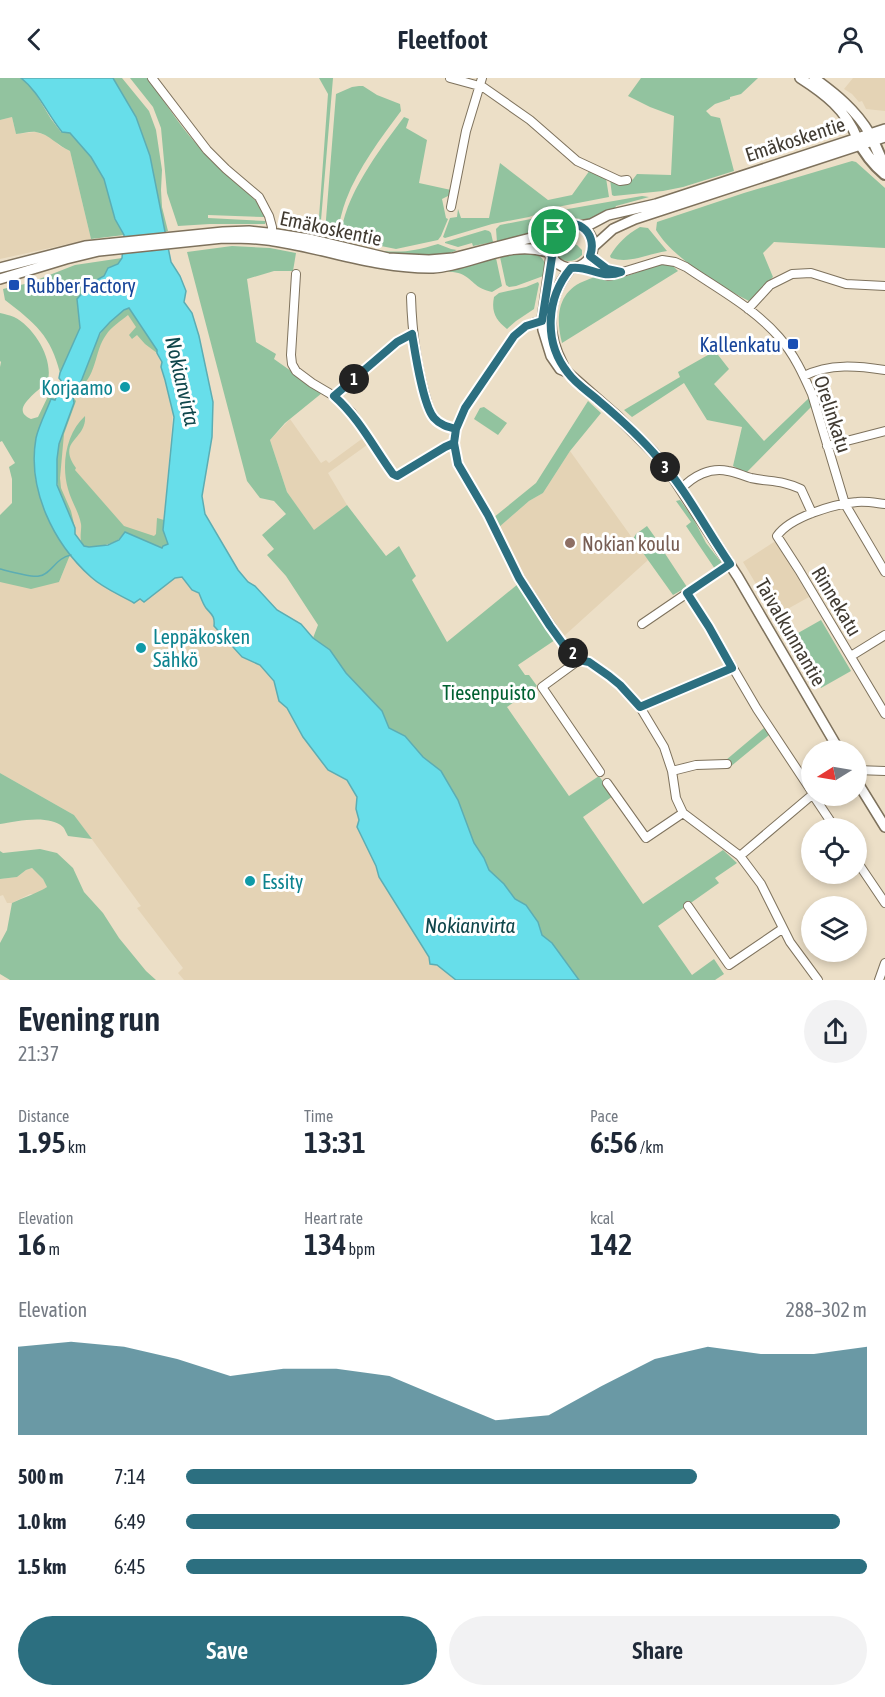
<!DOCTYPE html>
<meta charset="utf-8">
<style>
body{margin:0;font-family:"Asap Condensed",sans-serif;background:#f2f2f3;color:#1f2937;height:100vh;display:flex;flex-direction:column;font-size:22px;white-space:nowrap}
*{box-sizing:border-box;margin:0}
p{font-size:20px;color:#747a83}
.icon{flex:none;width:33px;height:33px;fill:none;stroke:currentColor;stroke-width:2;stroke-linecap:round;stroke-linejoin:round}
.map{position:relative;height:902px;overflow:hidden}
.details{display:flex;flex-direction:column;background:#fff;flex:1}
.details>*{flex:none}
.needle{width:39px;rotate:259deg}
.buttons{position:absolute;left:801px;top:662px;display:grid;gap:12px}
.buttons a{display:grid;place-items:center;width:66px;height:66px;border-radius:50%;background:#fff;box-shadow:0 3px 9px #0003;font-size:30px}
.pin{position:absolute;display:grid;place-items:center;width:51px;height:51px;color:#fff;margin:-26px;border:3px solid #fff;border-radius:50%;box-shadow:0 2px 6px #0007}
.km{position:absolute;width:30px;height:30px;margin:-15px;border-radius:50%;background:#222;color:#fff;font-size:16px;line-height:30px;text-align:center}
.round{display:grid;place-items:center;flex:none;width:63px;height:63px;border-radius:32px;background:#f2f2f3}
.head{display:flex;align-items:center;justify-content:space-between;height:102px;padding:0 18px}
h1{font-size:33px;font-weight:600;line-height:45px}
.metrics{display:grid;grid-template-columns:repeat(3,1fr);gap:9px;height:102px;padding:6px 18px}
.metrics div{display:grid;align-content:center}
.metrics b{font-size:30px;font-weight:600}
.metrics small{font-size:16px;font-weight:400}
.metrics p{font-size:16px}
.chart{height:168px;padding:12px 18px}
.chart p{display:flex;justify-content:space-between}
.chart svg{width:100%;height:108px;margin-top:6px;fill:#2c6f80;opacity:.7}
.action{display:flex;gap:12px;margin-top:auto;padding:12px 18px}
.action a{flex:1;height:69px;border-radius:36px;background:#2c6f80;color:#fff;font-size:24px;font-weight:600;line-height:69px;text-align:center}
.action a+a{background:#f2f2f3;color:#1f2937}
ul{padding:0 18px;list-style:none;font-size:20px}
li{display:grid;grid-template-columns:96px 72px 1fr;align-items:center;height:45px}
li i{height:15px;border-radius:8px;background:#2c6f80}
header{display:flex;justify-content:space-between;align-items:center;height:78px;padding:0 18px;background:#fff;font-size:27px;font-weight:600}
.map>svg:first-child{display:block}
</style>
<header><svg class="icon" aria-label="back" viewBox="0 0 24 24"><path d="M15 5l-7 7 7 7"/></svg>Fleetfoot<svg class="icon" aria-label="person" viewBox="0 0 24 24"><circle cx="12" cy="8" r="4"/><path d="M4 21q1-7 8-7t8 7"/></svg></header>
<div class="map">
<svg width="885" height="902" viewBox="0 0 885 902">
<rect width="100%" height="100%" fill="#ecdfc7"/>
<path fill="#e4d3b5" d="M853,0H885V33L866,31L862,23L859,24L852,16L844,11Z
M12,39L16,56L36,54L51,59L60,68L70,73L91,161L0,181V42Z
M124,232L135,238L162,284L161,289L173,334L163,452L168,466L119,462L84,468L75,456L59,414L57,381L73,319L82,301L100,255Z
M290,341L321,385L326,382L329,385L363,360L367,367L328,395L347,427L314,453L287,414L270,362Z
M570,373L648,482L563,559L521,498L498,450L529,423L543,415Z
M774,464L777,465L809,519L775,538L743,484Z
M70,477L93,501L144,524L175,500L182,499L192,512L199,515L205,529L213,536L214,548L241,579L260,587L274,603L279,623L287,630L303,659L328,692L346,701L357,719L356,731L379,799L429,879L430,886L437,887L456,902H184L178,895L183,890L137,830L141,828L74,737L0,695V504H59Z
M32,790L43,801L47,809L36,816H30L12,825H7L3,817L0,818V801L17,799L26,792Z"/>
<path fill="#92c39f" d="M0,0H21L31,8L51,41L61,54L70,55L91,79L104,101L115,141L124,157L91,161L70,73C58,68 49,56 36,54C30,53 22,56 16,56L12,39L0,42Z
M113,0H122L149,33L156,52L162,92L161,112L162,129L168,153L165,154L150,78L136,39Z
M130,0H148C166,26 183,53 205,75C225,95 249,111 265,135L264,139L208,137V140L266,143L265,146H210L178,148L167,115L161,50L153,29Z
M319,0H333L320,154L318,153L328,16Z
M641,0H758L741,16L730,19V21L715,26L706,33L711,38L720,40L734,93L683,109L663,113L614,118L612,117L610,101C622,108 629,108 637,96L671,97L674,38L650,29L628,18Z
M359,8H363L377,17L400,26L401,33C381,60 358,90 346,122C342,132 340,143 337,154L333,157L327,156L325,154L336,16L352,9Z
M404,39L409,41L406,50L427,62L419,105L451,112L450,117L442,121L446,140L448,141L441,158L438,162L396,171L341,160C342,120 381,70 404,39Z
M852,83L856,84L885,110V170L774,164L763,175L773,199L749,223C719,208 673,180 656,152L657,144L744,115Z
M500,85L548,122L572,117L590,92L606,100L609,119L557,129L529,139L492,146L445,160L443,159L450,140L457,139L458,131L461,140H489Z
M642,118L649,119L616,128L615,130L587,142L574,140L560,142L543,154L534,157L497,164L496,151L500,147L536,140L568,131Z
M640,149L648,150L667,173C647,176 630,186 611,180L610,178C618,165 626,157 640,149Z
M485,152L489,153L491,155L493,164L473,168L472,165L458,169L445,165V164Z
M558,158L561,163L577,167L582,172V177C567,192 547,177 558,158Z
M438,166L451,171L457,172C431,185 394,177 367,171C397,175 409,175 438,166Z
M232,168L270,170L296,175L293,193H274L247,201L256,264L276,276L274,281L322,315L285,345L270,362L287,414L314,452L347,427L386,478L399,468L416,498L412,502L447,564L518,506L555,562L518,587L525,597H529L537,608L507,629L569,718L599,698L613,718L583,739L643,826L723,772L737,785L715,800L719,805L658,848L692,897L714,881L724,896L715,902H579L552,866L542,857L538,844L526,827L515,821L504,806L489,792L484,780L474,766L441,693L423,679L405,658L389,650L382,633L346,595L330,572L313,560L318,547L286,498L267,477L274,471L262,457L286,436L274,423L260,420L247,403L187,174Z
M525,174C540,176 547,180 546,197L516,208L509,209L506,207L500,179Z
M122,180L118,186L108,190L104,198L91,205L77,221L80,250L60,295C51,258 35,245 5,222L3,211L29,205L75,187Z
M496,180L502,208L492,214C476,210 478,207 465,198C460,194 452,194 445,193Z
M664,186L673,188L678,193L562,265C555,238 558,212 587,202C590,201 593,199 595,199C604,199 611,202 619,200C635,197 648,188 664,186Z
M538,204L539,206L534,231L516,243L507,251C496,242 491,234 494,219L499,215L526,209Z
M129,230L157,272V275L145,266L137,257L132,261L129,257L136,249L128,237C121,243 111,249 106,257C94,273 97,301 77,311C92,282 95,244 129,230Z
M0,235C4,236 10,237 14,239C34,249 53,280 48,302C42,312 7,331 31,341L38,339L52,310H54L51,319L56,321L55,323L51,322C46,334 39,347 36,361C28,407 47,439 70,477L59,504L31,511L0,504V437L12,425V401L9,389L15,385L2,363L0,364V289L1,284L0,283Z
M715,273L729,291L714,306L764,363L809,320L812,328L746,395L733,388L742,349L707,342L684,305L632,339L624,332L680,299L678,294Z
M73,319L76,323L64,356L60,400L61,410L71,433L75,450C57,413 50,397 62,355C65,345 71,335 74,325Z
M588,323L601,335L570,373L543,415L529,423L498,450L493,440L536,405Z
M484,329L507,345L498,357L474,341L480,330Z
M85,338C87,362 56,362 76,390L75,392L124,448L154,458L156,456L157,440L164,442L163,452L168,466L162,470L125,454C123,456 122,459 119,461C114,466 90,472 84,468C78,464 82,452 81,446C79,434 71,423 68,411C61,387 66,355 85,338Z
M680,422L693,440L706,465L721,484L722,486L715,491L686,448L691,444L676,423Z
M647,448L662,469V471L687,509L673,517L633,461L636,456Z
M821,542L851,593L821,610L791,559Z
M764,650L769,657L730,689L726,682Z
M0,695L74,737L92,761L68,758C66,755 65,751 63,749C50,736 16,743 0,746Z
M40,771L57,775L73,790L84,814L103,835L119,860L146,893L156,902H10L0,896V865L7,852L12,825C24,819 36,816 47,809L43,801L32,790L26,792L17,799L0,801V773L3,775Z"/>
<path fill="#67deea" stroke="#5cadb3" stroke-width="1.5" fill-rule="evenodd" d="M21,0H113L136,39L150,78L171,184L180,198L186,213L184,224L192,235L199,258L213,324L212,359L202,418L205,436L238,492L248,504L255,508L277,532L301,546L313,560L330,572L346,595L382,633L389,650L405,658L423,679L441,693L458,722L474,765L484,780L489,792L504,806L515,821L526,827L538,844L542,857L552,865L579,902H456L437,887L430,886L429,879L379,799L376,788L357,749L359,742L356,731L357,719L347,702L328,692L303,659L287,630L279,623L274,603L260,587L242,579L214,548C215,538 212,537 206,530C203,526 201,520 199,515L192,512L182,499L175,500L144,524L140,521L134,525C120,517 103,510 91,499C53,465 27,411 36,360C39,347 46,334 51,321L55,322L62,304L59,300L60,295L80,250L77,221L91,205L104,198L108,190L118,186L122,180L124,157L115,141L104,101L91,79L70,55L62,54C47,36 39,14 21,0ZM129,230L157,272V275L162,284L161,289L165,302L174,339L163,452L168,466L163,468L162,470L125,454L119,462L108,467L89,469L84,468L75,456V450L57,407V381L59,366L74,325L73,319L82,301L100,255L110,244L124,232Z"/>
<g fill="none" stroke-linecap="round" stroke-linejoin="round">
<path stroke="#5cadb3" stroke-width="1.5" d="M0,491C8,493 33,500 39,498C52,496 55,480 71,477"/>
<defs>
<path id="minor" d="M152,0L207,72L226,91L259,119L269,138L272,149V155
M450,0L483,9L530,42L577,83L620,103L627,102
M451,129L466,53L482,0
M590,178L607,191L620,194
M577,189L608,198L613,197L662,182L675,184L686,189C718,211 754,230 779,259C794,276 803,296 812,316L845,426L885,494
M296,196L291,277L292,286L296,293L312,305L334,318L352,335L393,396L397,398L445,369L454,365
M411,219C412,253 416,286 426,320C428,327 430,336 435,341C440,347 449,349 456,351
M748,231L770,207L792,196L811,195L846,206L885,208
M545,243L535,244L526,248L514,258L465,330L459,343L454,358L456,376L458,386L488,437L519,499L563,566L579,582L589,584L610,598L620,607L640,629L664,669L672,693L676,720L683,735L740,778L761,806L790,864L818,902
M804,298C830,285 858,288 885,292
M334,318L397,264L412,256
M827,368L885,353
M681,411C693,398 710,389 728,393C736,394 743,398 751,400C770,404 782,402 801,411L812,435
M885,426C876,425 866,423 857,424C834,426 790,439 777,458L799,492L885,636
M687,515L709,549L757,631L812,714
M642,546L730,486
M851,578L885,557
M579,582L542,609L600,694
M640,629L732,590
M856,692L885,693
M672,693L696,687L727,686
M607,705L646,760L683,735
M813,717L835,750
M740,778L812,717
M856,782L885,825
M688,828L729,887L782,851
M879,902L885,885"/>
<path id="major" d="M800,0C825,16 846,32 857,60
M814,0C836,16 856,32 870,56
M549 168a22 22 0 1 1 44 0a22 22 0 1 1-44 0Z
M579,148L591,146L608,137L656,126L885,51
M592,170L613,151L635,141L885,59
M551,179L542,243L543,252L551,278L560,291L567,294L618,339L653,374L671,396L738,499L839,672
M0,190L85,168L223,154L249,153L277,156L309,161L388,180L429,182L453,180L554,154
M0,201L66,181L99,173L223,160C240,160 257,160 274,163C327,171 378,191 433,190C472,188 510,160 550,175
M563,287C545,253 546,220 571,190
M856,702L885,749"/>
<path id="highway" d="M870,56L885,90
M857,60C864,74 873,86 885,96"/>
</defs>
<use href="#minor" stroke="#7e725d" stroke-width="10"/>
<use href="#major" stroke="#7e725d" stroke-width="12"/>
<use href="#highway" stroke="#7e725d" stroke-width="14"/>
<use href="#minor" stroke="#fff" stroke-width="8"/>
<use href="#major" stroke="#fff" stroke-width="9"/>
<use href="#highway" stroke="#fff" stroke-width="10"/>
</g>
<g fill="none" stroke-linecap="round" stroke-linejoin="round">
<defs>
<path id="route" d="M554,154C548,162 548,170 552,179L542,243L526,248L514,258L465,330L456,351L454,365L445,369L397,398L393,396C374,370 359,340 334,318L397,264L412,256C415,274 423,328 434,340C440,347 448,349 456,351L454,365L458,386L488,437L519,500L550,548L563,566L579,582L589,584L609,598L620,607L640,629L732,590L709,549L687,515L730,486C706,451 686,412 658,380C642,361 618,339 599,323C589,314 576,306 568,295C543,264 546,220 571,190C589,187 601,202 621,194L607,191L590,178C599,153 573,135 554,154"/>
</defs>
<use href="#route" stroke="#fff" stroke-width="12"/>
<use href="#route" stroke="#2c6f80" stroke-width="8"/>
</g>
<g fill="#1a4fb4" stroke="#fff" stroke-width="2">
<rect x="8" y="201" width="12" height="12" rx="3"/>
<rect x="787" y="260" width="12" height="12" rx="3"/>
</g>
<g fill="#0f9aa8" stroke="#fff" stroke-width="2">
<circle cx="125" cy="309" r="6"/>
<circle cx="141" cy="570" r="6"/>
<circle cx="250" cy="803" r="6"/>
</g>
<circle fill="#8d6e63" stroke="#fff" stroke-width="2" cx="570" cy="465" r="6"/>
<g text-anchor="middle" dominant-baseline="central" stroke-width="6" stroke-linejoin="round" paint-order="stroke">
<g font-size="20" fill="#413b32" stroke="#fff">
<text transform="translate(795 61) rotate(-18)">Emäkoskentie</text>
<text transform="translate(331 150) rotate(12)">Emäkoskentie</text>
<text transform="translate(833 336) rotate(72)">Orelinkatu</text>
<text transform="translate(837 523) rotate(59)">Rinnekatu</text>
<text transform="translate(791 554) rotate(60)">Taivalkunnantie</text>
</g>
<g font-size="20" fill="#164399" stroke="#fff" text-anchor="start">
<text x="26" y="207">Rubber Factory</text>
<text x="781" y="266" text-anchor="end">Kallenkatu</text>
</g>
<g font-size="20" fill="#0d838f" stroke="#fff" text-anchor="start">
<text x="113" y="309" text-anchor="end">Korjaamo</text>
<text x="153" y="558">Leppäkosken<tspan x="153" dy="23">Sähkö</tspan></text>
<text x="262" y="803">Essity</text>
</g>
<g font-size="20" fill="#785e54" stroke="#fff" text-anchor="start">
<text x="582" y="465">Nokian koulu</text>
</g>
<g font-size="20" fill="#006031" stroke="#fff">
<text x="489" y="614">Tiesenpuisto</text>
</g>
<g font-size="21" font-style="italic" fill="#0f464b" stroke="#fff">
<text transform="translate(183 303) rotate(77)">Nokianvirta</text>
<text x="470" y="847">Nokianvirta</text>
</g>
</g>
</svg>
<div class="buttons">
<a><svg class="needle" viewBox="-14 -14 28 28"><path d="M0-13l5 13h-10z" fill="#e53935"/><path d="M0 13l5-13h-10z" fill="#747a83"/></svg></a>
<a><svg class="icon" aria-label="locate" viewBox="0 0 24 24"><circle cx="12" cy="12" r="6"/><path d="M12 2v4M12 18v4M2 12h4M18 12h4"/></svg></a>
<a><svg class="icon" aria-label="layers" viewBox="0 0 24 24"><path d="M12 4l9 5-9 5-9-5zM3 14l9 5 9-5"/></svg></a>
</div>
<div class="pin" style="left:554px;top:154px;background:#1e9e55"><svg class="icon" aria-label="arrive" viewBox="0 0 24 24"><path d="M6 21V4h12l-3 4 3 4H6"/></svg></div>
<b class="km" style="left:354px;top:301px">1</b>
<b class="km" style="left:573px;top:575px">2</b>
<b class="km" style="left:665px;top:389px">3</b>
</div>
<section class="details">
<div class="head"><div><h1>Evening run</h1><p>21:37</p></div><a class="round"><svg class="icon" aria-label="share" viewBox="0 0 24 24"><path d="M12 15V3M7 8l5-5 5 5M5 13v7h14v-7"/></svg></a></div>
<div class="metrics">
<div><p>Distance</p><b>1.95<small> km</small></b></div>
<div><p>Time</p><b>13:31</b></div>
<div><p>Pace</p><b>6:56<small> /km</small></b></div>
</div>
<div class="metrics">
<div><p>Elevation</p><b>16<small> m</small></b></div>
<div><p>Heart rate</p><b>134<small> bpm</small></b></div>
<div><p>kcal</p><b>142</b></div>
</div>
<div class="chart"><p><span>Elevation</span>288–302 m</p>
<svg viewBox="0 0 160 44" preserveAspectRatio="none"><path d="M0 44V8L10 6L20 8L30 13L40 20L50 17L60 17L70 20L80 29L90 38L100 36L110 24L120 13L130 8L140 11L150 11L160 8V44z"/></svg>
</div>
<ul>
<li><b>500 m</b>7:14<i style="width:75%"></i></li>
<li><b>1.0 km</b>6:49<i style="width:96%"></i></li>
<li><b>1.5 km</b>6:45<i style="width:100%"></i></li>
</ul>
<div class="action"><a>Save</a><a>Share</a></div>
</section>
